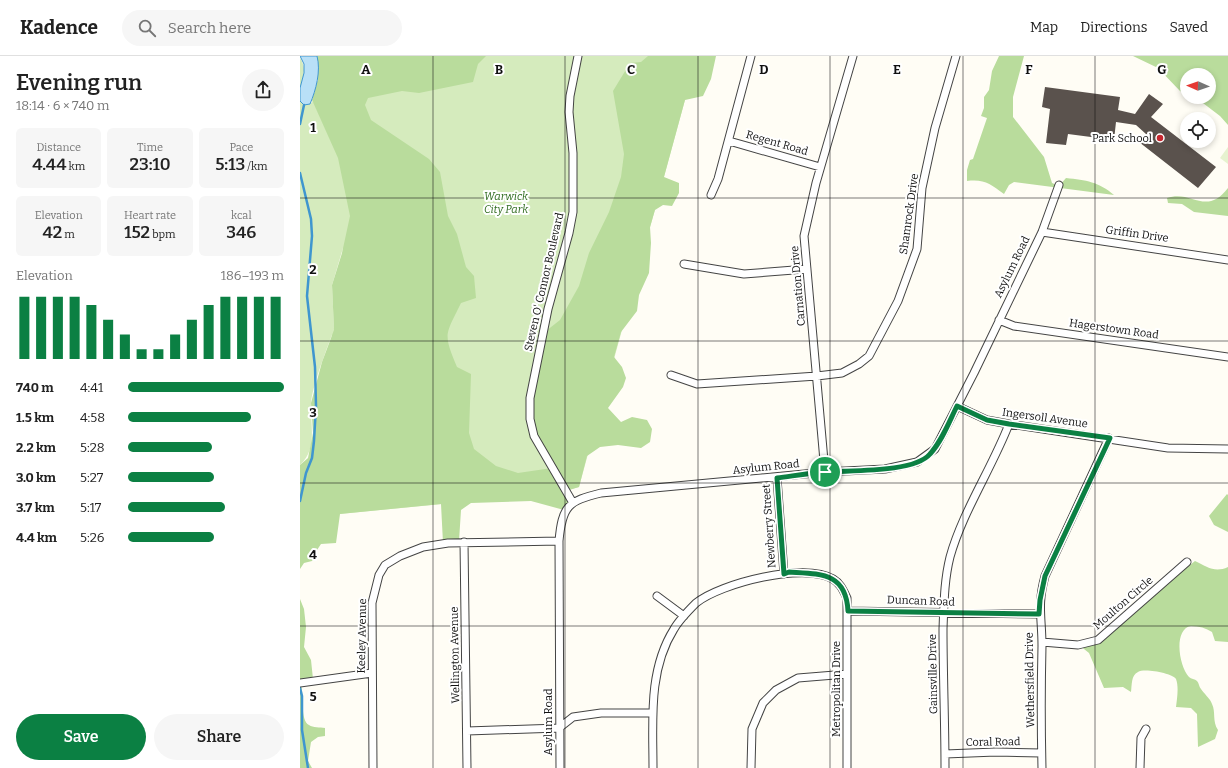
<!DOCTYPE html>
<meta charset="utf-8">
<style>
body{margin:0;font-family:Bitter,serif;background:#f6f6f6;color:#222;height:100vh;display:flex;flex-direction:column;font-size:15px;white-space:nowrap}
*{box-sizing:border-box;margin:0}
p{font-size:13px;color:#767676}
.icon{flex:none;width:22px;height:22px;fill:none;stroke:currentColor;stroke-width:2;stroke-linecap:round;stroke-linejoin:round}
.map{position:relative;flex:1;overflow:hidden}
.drawer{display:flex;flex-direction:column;background:#fff;width:300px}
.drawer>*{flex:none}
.needle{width:26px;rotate:272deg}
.buttons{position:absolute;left:880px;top:12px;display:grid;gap:8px}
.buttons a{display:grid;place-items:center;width:36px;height:36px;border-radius:50%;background:#fff;box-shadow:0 2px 6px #0003;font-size:20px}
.pin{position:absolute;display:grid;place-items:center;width:34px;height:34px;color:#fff;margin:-17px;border:2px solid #fff;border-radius:50%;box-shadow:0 1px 4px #0007}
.round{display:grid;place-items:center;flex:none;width:42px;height:42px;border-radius:21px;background:#f6f6f6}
.head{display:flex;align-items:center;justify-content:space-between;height:68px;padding:0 16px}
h1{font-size:22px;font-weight:600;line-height:30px}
.stats{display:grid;grid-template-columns:repeat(3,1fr);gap:6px;height:68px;padding:4px 16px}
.stats div{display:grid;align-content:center;border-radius:6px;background:#f6f6f6;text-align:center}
.stats b{font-size:17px;font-weight:600}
.stats small{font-size:11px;font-weight:400}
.stats p{font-size:11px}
.chart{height:112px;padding:8px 16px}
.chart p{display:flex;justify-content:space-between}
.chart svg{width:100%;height:72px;margin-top:4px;stroke:#0b8043;stroke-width:6}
.cta{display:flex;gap:8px;margin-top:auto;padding:8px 16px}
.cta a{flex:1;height:46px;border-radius:24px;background:#0b8043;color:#fff;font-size:16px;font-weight:600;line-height:46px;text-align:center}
.cta a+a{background:#f6f6f6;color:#222}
ul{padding:0 16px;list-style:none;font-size:13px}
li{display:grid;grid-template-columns:64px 48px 1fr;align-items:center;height:30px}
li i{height:10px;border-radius:5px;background:#0b8043}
header{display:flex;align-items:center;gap:24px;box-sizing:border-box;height:56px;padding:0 20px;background:#fff;border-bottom:1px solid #e0e0e0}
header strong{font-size:19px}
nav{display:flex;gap:22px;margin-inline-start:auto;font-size:14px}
.search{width:280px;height:36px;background:#f6f6f6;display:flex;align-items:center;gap:10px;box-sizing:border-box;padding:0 14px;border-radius:22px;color:#767676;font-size:15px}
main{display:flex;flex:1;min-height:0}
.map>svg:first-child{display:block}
</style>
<header>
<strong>Kadence</strong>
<div class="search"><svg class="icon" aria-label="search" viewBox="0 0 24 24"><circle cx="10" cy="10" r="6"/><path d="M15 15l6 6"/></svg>Search here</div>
<nav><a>Map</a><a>Directions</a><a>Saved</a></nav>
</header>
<main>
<section class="drawer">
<div class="head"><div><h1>Evening run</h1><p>18:14 · 6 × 740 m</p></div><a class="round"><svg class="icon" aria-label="share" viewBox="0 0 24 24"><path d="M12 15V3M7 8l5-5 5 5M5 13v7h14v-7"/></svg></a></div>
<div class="stats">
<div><p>Distance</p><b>4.44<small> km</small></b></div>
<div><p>Time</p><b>23:10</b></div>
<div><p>Pace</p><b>5:13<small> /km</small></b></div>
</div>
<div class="stats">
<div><p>Elevation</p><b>42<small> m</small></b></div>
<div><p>Heart rate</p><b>152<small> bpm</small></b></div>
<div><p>kcal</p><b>346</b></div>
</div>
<div class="chart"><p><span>Elevation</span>186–193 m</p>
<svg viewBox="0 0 160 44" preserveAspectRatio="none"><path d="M5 44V6M15 44V6M25 44V6M35 44V6M45 44V11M55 44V20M65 44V29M75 44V38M85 44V38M95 44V29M105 44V20M115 44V11M125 44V6M135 44V6M145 44V6M155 44V6"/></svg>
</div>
<ul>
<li><b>740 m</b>4:41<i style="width:100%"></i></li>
<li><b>1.5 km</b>4:58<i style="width:79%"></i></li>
<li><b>2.2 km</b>5:28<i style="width:54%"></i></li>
<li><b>3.0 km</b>5:27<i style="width:55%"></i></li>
<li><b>3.7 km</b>5:17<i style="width:62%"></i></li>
<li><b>4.4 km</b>5:26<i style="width:55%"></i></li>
</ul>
<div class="cta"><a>Save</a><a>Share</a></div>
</section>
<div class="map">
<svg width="928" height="712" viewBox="0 0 928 712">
<rect width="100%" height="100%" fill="#fffdf5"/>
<path fill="#d5ebbd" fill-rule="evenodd" d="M17,0H397L279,431L256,437L39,458L32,279C26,294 12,332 11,347C10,370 18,392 0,409V45L4,49L10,48L13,45L32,87ZM43,192L34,273L32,229Z
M0,2C7,12 3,21 0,32Z"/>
<path fill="#b9dc9c" d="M17,0H186L178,8L173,26L119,37L102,35L68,42L65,49L71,64L129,103L140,116L148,160L157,178L166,211L174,220L176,242L161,247C145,280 143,277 157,311L171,318L169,377L174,393L196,410L218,417L252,412L235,376L232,363L231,341L246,275L260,264L279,230L289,197L309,156L321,121L324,98L313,35L330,7L341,6L348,0H416L411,23L403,40L385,44L364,121L379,127V137L372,150L363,149L355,154L350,171L351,187L349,217L339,239L337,255L321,276L314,301L322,311L326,322L323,331L308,352L321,366L332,361L347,364L352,373L350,386L341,392L318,389L300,391L287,400L279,431L266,435L273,446L264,454L231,445L171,447L161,454L159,485L143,487L141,448L40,458L36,487L21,488L17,494L16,504L4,507L0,513V409L8,402L13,377L11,347L22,306L34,274L32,229L42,197L50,160L38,102L12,44L18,23Z
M699,0H724L713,41V61L744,101L752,127L759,130L766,122C786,124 799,126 814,139L714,126L709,129L704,138C690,128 685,123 667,125V114L670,104L673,103L687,62L681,60L684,52V41L689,34L692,15Z
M833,0H928V69L920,60L895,41H909V19H887V38L880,35L858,12Z
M928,132V160L894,156L882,148L868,147L867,142C891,133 906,161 928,132Z
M927,438L928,439V476L914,469L909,460Z
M895,505C907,511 915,517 928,511V586L915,585L912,576C906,572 899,570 891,570C873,573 879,611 889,621C891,623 895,623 897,625C899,627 899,631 901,633C904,638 910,642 912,648C916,656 912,665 918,674L915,683L898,691L897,658L891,652L876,651C877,643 879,631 876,623C872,617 844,612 838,616C831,619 832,629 831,636L823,631L804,632L789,597L779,589L798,583Z
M0,522V543L4,553L6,571L4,591L11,604L13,623L1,628C4,638 0,665 9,669C13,672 20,671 25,672V680L18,681L11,686L8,705L12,712H0Z"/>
<path fill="#e6f2cf" d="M928,91V108L920,102Z"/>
<path fill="#b9e0f7" stroke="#3f96cf" d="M0,0H17C21,15 16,34 10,48L4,49L0,45V32L4,17V8Z"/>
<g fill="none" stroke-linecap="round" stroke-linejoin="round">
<path stroke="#3f96cf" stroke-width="2.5" d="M0,68L4,49
M0,117L11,163L12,180L7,240L15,311L16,350L14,385L12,402L6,417L0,445
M0,632L2,640V674L8,712"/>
</g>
<path fill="#5a524d" d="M745,31L820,41L818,54L835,58L849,38L863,48L851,61L916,111L898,132L839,86L846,78L836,69L816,66L814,84L768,78L766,89L746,87L750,53L742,51Z"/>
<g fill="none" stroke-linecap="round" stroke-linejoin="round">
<defs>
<path id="minor" d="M429,85L520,111
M411,139L418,123L451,0
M742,176L928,204
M384,208L444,218L507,213
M699,264L714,270L928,301
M371,319L397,328L517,320L542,317L559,308L569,300L598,245L617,193L622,132L635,72L656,0
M657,350L687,364L709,368L868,392L928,393
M525,416L504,180L516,127L553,0
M477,422L484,518
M273,447L234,380L230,363V342L248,253L269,177L273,156V97L269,56L270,40L278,0
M164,486L167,712
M357,540L384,560
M548,555L739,558
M742,586L778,589L798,584L887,506
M0,627L72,617
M167,675L259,672L273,661L301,657H353
M645,698L696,696L741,697
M73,712L72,547L79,519L85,509L100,500L123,491L148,487L259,485
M260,712L259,485C262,450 268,445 301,437L525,416L585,413L617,406L635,393L674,317L742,176L759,129
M353,712C353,665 348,614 374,573C379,564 389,554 396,547C421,527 504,506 533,523C540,527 543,534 547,542V712
M451,712L452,673L463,647L476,634L498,622L547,618
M645,712C645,666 643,619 643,573C644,549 644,525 650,501C662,457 692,412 709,368
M742,712C741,671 741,631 742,590C742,562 737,549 745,520L809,382
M840,712L841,682L846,673"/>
</defs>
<use href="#minor" stroke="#444" stroke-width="9"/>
<use href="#minor" stroke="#fff" stroke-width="7"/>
</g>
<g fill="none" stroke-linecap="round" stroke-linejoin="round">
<defs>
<path id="route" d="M657,350L687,364L709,368L810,382L745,520L740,544L739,558L548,555C546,516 520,518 489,516L484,518L477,422C493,420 509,417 526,416C550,414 614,417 630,398C642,385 649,366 657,350Z"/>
</defs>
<use href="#route" stroke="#fff" stroke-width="8"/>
<use href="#route" stroke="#0b8043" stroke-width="5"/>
</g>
<path fill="none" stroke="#111" stroke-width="1" stroke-opacity="0.55" d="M133,0V712M265,0V712M398,0V712M530,0V712M663,0V712M795,0V712M0,142H928M0,285H928M0,427H928M0,570H928"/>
<circle fill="#c4262e" stroke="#fff" stroke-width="1.5" cx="860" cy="82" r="4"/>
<g text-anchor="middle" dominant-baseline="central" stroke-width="4" stroke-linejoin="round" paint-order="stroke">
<g font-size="11" fill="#111" stroke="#fff" text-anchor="end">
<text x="852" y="82">Park School</text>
</g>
<g font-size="11" fill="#111" stroke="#fff">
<text transform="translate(477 87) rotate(16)">Regent Road</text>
<text transform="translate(609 158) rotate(-82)">Shamrock Drive</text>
<text transform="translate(837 178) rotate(8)">Griffin Drive</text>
<text transform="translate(712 211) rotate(-64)">Asylum Road</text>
<text transform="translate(244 226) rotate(-77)">Steven O' Connor Boulevard</text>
<text transform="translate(498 230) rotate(-95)">Carnation Drive</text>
<text transform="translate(814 273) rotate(8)">Hagerstown Road</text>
<text transform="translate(745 362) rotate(8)">Ingersoll Avenue</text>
<text transform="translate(466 411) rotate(-6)">Asylum Road</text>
<text transform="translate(469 470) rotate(-94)">Newberry Street</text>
<text transform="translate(621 545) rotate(2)">Duncan Road</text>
<text transform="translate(823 547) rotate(-41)">Moulton Circle</text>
<text transform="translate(62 580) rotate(-89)">Keeley Avenue</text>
<text transform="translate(155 599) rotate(-91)">Wellington Avenue</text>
<text transform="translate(633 618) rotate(-91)">Gainsville Drive</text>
<text transform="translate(730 624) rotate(-91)">Wethersfield Drive</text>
<text transform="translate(536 633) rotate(-90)">Metropolitan Drive</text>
<text transform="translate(248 666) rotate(-90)">Asylum Road</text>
<text transform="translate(693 686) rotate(-1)">Coral Road</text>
</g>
<g font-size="11" font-style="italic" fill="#2f6b1f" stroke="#fff">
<text x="206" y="140">Warwick<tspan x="206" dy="13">City Park</tspan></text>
</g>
</g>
<g font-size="13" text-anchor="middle" font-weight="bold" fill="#111" stroke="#fff" stroke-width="4" stroke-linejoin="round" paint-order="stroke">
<text x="66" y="18">A</text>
<text x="199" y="18">B</text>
<text x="331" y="18">C</text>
<text x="464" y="18">D</text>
<text x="597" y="18">E</text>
<text x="729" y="18">F</text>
<text x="862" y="18">G</text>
<text x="13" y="76">1</text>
<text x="13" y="218">2</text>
<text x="13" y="361">3</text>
<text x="13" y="503">4</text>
<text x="13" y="645">5</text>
</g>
</svg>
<div class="buttons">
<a><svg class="needle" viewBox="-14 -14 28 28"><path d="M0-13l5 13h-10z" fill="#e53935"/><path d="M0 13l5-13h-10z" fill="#767676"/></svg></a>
<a><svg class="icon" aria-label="locate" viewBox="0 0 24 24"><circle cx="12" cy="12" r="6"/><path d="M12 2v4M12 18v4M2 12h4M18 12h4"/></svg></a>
</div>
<div class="pin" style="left:525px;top:416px;background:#1e9e55"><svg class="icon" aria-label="arrive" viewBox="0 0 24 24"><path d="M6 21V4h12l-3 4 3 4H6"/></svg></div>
</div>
</main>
